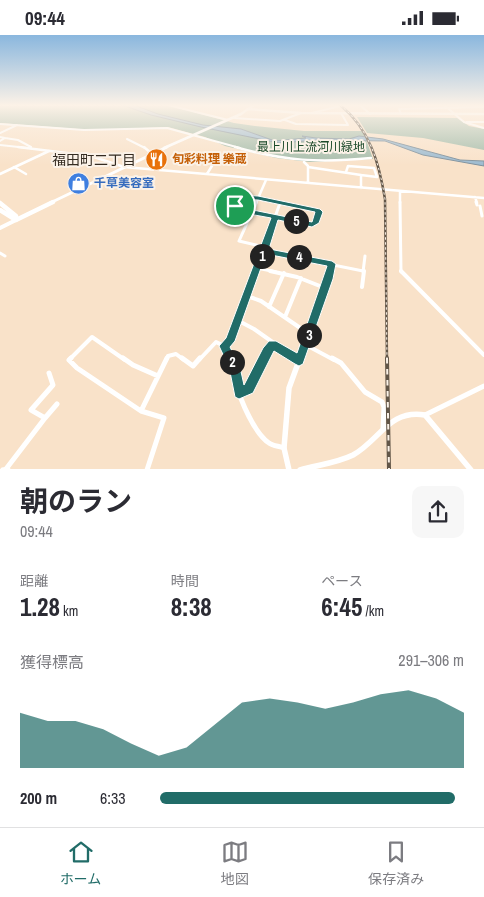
<!DOCTYPE html>
<html lang="ja">
<meta charset="utf-8">
<style>
body{margin:0;font-family:"Archivo Narrow","Noto Sans JP",sans-serif;background:#f7f7f7;color:#2b2b33;height:100vh;display:flex;flex-direction:column;font-size:19px;white-space:nowrap}
*{box-sizing:border-box;margin:0}
p{font-size:16px;color:#7c7c81}
.icon{flex:none;width:28px;height:28px;fill:none;stroke:currentColor;stroke-width:2;stroke-linecap:round;stroke-linejoin:round}
.map{position:relative;height:434px;overflow:hidden}
.details{display:flex;flex-direction:column;background:#fff;flex:1}
.details>*{flex:none}
.pin{position:absolute;display:grid;place-items:center;width:42px;height:42px;color:#fff;margin:-21px;border:2px solid #fff;border-radius:50%;box-shadow:0 1px 5px #0007}
.km{position:absolute;width:25px;height:25px;margin:-12px;border-radius:50%;background:#222;color:#fff;font-size:14px;line-height:25px;text-align:center}
.round{display:grid;place-items:center;flex:none;width:52px;height:52px;border-radius:10px;background:#f7f7f7}
.summary{display:flex;align-items:center;justify-content:space-between;height:85px;padding:0 20px}
h1{font-size:28px;font-weight:700;line-height:38px}
.stats{display:grid;grid-template-columns:repeat(3,1fr);gap:8px;height:85px;padding:5px 20px}
.stats div{display:grid;align-content:center}
.stats b{font-size:25px;font-weight:700}
.stats small{font-size:14px;font-weight:400}
.stats p{font-size:14px}
.chart{height:140px;padding:10px 20px}
.chart p{display:flex;justify-content:space-between}
.chart svg{width:100%;height:90px;margin-top:5px;fill:#216c68;opacity:.7}
ul{padding:0 20px;list-style:none;font-size:16px}
li{display:grid;grid-template-columns:80px 60px 1fr;align-items:center;height:38px}
li i{height:12px;border-radius:6px;background:#216c68}
.status{display:flex;justify-content:space-between;align-items:center;height:35px;padding:0 25px;background:#fff;direction:ltr}
.status svg{height:14px;fill:currentColor}
.menu{display:flex;justify-content:space-around;align-items:center;height:70px;border-top:1px solid #e1e1e2;background:#fff;font-size:14px;color:#7c7c81}
.menu a{display:grid;justify-items:center;gap:2px}
.menu .active{color:#216c68}
.map>svg:first-child{display:block}
</style>
<div class="status"><b>09:44</b><svg viewBox="0 0 49 12"><path d="M0 12V9h3v3zM5 12V6h3v6zM10 12V3h3v9zM15 12V0h3v12zM26 1h20v11H26zM47 4h2v5h-2z"/></svg></div>
<div class="map">
<svg width="484" height="435" viewBox="0 0 484 435">
<rect width="100%" height="100%" fill="#f9e2c9"/>
<path fill="#a6bdab" d="M0,70H167L234,88L255,91L304,96H363L373,124L310,127L276,123L225,111L205,102L168,92L91,95L0,88Z
M357,82L457,83L469,91L484,94V115L423,103L367,98Z"/>
<path fill="#9dbbd0" stroke="#7e909c" d="M122,70H134L158,79L203,90L241,94L275,106L306,103L302,101L316,103L349,104L359,101L383,104L460,125L484,126V131L423,120L385,106L319,105L279,108L201,92L151,80Z"/>
<g fill="none" stroke-linecap="round" stroke-linejoin="round">
<path stroke="#fff" stroke-width="2" d="M168,70L228,85
M360,70L370,79
M444,70L464,87L484,93
M312,78L344,70
M401,79L399,74L484,72
M234,83L280,86L301,78
M285,85L296,89L348,90L341,78
M467,87H484
M0,89L84,95L167,93L240,113
M0,98L17,90
M0,102L5,103L0,106
M5,103L18,105L31,112
M127,104L145,113
M0,110L28,113"/>
<path stroke="#fff" stroke-width="2.5" d="M18,112L91,121L124,132L484,163
M144,112L152,119
M235,112C285,126 319,128 371,123
M304,127L308,131V148
M14,132L26,139
M308,132L361,140
M346,137L348,131L374,133L377,142L361,140V153
M207,139L218,121
M400,156V168
M475,162L477,168
M237,168L241,162L284,168"/>
<path stroke="#fff" stroke-width="3" d="M238,167L235,171L275,182
M400,167L401,237
M476,167L477,170
M480,171L482,181
M252,177L239,206L265,212
M275,182L315,189L319,177L318,175L277,167
M275,182L280,168
M264,216L363,236
M0,218L5,221
M257,233L276,237
M255,237L275,182
M363,237L365,221"/>
<path stroke="#fff" stroke-width="4" d="M270,236L297,242L325,253
M401,236L484,320
M362,252L364,236
M247,261L261,266L309,299
M269,272L284,238
M285,282L301,243
M237,285L254,294L298,325
M306,310L334,325
M69,325L92,302L125,325
M166,325L168,321L176,319L184,325
M199,325L216,307L224,311
M230,325L224,311L229,306L255,236
M263,325L272,309"/>
<path stroke="#fff" stroke-width="5" d="M71,323L69,325L77,333L141,376
M123,323L133,330L158,341
M182,323L193,331L200,323
M230,323C234,332 235,340 237,350C240,365 255,399 269,408C273,411 279,411 284,413
M296,323L299,325
M332,323L341,328L365,357L382,367L384,372L383,393
M239,358L250,349L264,323
M425,380L484,351
M45,383L57,369
M6,434L45,383L31,375L53,350L49,338
M147,435L164,383L141,376L167,323"/>
<path stroke="#fff" stroke-width="2.5" d="M248,74L254,70
M0,139L49,116
M256,168L266,145"/>
<path stroke="#fff" stroke-width="4" d="M252,177L256,167
M0,193L16,185
M330,237L332,229"/>
<path stroke="#fff" stroke-width="4.5" d="M299,325L331,236"/>
<path stroke="#fff" stroke-width="5.5" d="M3,435H8
M289,435L284,413L289,353L300,323
M300,435C317,430 337,428 353,420C380,405 389,374 425,380L471,435"/>
<path stroke="#fff" stroke-width="2.5" d="M164,113L241,79L248,74L301,78L484,79"/>
<path stroke="#fff" stroke-width="3" d="M50,168L167,112"/>
<path stroke="#fff" stroke-width="4.5" d="M0,168L16,181V185
M0,175L16,185L53,167"/>
<defs>
<path id="rail-far1" d="M340,70C370,94 379,128 385,164L387,325"/>
<path id="rail" d="M387,323L389,435"/>
</defs>
<use href="#rail-far1" stroke="#625648" stroke-width="2.5"/>
<use href="#rail" stroke="#625648" stroke-width="4"/>
<use href="#rail-far1" stroke="#fbf2e8" stroke-width="1" stroke-dasharray="2.5" stroke-linecap="butt"/>
<use href="#rail" stroke="#fbf2e8" stroke-width="2" stroke-dasharray="5.5" stroke-linecap="butt"/>
</g>
<linearGradient id="sky" x2="0" y2="1"><stop stop-color="#8ab7de"/><stop offset="0.54" stop-color="#fcf2e7"/><stop offset="1" stop-color="#fcf2e7" stop-opacity="0"/></linearGradient>
<rect width="484" height="130" fill="url(#sky)"/>
<path fill="#216c68" stroke="#fff" fill-rule="evenodd" d="M239,160L258,161L320,174L323,177L319,188L312,192L278,185L269,214L332,226L336,229L333,244L303,329L299,331L295,329L274,316L253,358L239,364L235,362L229,332L219,311L226,303L271,183L249,179L233,172L232,171ZM243,164L258,165L315,177L312,187L253,175L239,170ZM266,219L327,231L297,318L276,306H269L263,313L244,350L240,332L230,312L235,306Z"/>
<defs>
<symbol id="restaurant-disc" viewBox="-11 -11 22 22"><circle r="9.5" fill="#e8710a" stroke="#fbf2e8"/><path d="M-5-6h1v4h1v-4h1v4h1v-4h1v5L-1.5 .5V6h-2V.5L-5-1ZM5-6V6H3V1.5H1.5Q1.5-4 5-6Z" fill="#fff"/></symbol>
<symbol id="shop-disc" viewBox="-11 -11 22 22"><circle r="9.5" fill="#3f7fe0" stroke="#fbf2e8"/><path d="M-5-2.5h2.3a2.7 3.5 0 0 1 5.4 0H5L5.5 6h-11ZM-1.5-2.5h3a1.5 2.3 0 0 0-3 0Z" fill="#fff"/></symbol>
</defs>
<g fill-rule="evenodd">
<use href="#restaurant-disc" x="144" y="112" width="25" height="25"/>
<use href="#shop-disc" x="66" y="136" width="25" height="25"/>
</g>
<g text-anchor="middle" dominant-baseline="central" stroke-width="4" stroke-linejoin="round" paint-order="stroke">
<g font-size="12" fill="#1b4929" stroke="#fbf2e8">
<text x="311" y="112">最上川上流河川緑地</text>
</g>
<g font-size="12" font-weight="bold" fill="#c56008" stroke="#fbf2e8" text-anchor="start">
<text x="172" y="124">旬彩料理 樂蔵</text>
</g>
<g font-size="12" font-weight="bold" fill="#366cbe" stroke="#fbf2e8" text-anchor="start">
<text x="94" y="148">千草美容室</text>
</g>
<g font-size="14" fill="#342b21" stroke="#fbf2e8">
<text x="94" y="125">福田町二丁目</text>
</g>
</g>
</svg>
<div class="pin" style="left:235px;top:171px;background:#1e9e55"><svg class="icon" aria-label="arrive" viewBox="0 0 24 24"><path d="M6 21V4h12l-3 4 3 4H6"/></svg></div>
<b class="km" style="left:262px;top:221px">1</b>
<b class="km" style="left:232px;top:327px">2</b>
<b class="km" style="left:309px;top:300px">3</b>
<b class="km" style="left:299px;top:222px">4</b>
<b class="km" style="left:296px;top:186px">5</b>
</div>
<section class="details">
<div class="summary"><div><h1>朝のラン</h1><p>09:44</p></div><a class="round"><svg class="icon" aria-label="share" viewBox="0 0 24 24"><path d="M12 15V3M7 8l5-5 5 5M5 13v7h14v-7"/></svg></a></div>
<div class="stats">
<div><p>距離</p><b>1.28<small> km</small></b></div>
<div><p>時間</p><b>8:38</b></div>
<div><p>ペース</p><b>6:45<small> /km</small></b></div>
</div>
<div class="chart"><p><span>獲得標高</span>291–306 m</p>
<svg viewBox="0 0 160 44" preserveAspectRatio="none"><path d="M0 44V17L10 21L20 21L30 25L40 32L50 38L60 34L70 23L80 12L90 10L100 12L110 15L120 12L130 8L140 6L150 10L160 17V44z"/></svg>
</div>
<ul>
<li><b>200 m</b>6:33<i style="width:97%"></i></li>
</ul>
</section>
<nav class="menu">
<a class="active"><svg class="icon" aria-label="home" viewBox="0 0 24 24"><path d="M3 11l9-7 9 7M6 9v11h12V9"/></svg>ホーム</a>
<a><svg class="icon" aria-label="map" viewBox="0 0 24 24"><path d="M3 6l6-2 6 2 6-2v14l-6 2-6-2-6 2zM9 4v14M15 6v14"/></svg>地図</a>
<a><svg class="icon" aria-label="saved" viewBox="0 0 24 24"><path d="M7 4h10v16l-5-4-5 4z"/></svg>保存済み</a>
</nav>
